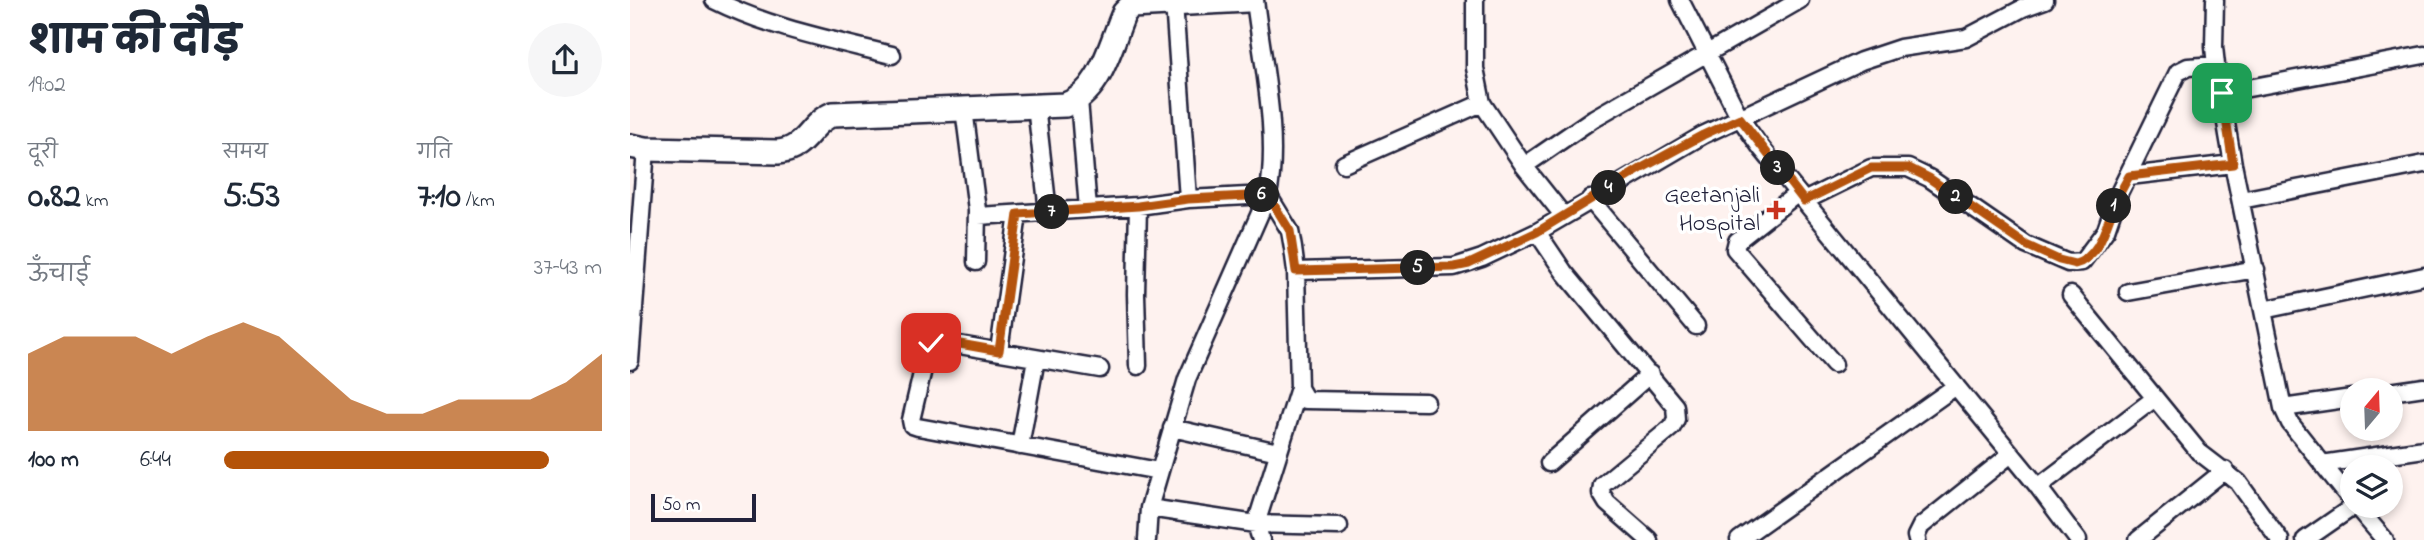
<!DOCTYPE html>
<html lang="hi">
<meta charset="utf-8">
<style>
body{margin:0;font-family:"Indie Flower","Playpen Sans Deva",sans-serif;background:#f6f6f7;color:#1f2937;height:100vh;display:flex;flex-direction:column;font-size:26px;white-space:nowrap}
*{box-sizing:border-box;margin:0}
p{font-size:23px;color:#747a83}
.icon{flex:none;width:38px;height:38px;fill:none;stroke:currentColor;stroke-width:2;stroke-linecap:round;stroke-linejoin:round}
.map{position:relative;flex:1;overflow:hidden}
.details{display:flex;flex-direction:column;background:#fff;width:630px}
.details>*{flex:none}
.needle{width:46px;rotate:19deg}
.tools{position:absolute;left:1710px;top:378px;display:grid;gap:14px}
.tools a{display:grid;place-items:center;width:63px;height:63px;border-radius:50%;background:#fff;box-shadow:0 4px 10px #0003;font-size:35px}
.scale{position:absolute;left:21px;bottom:18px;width:105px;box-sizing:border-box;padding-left:7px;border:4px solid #22223b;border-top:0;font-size:19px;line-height:24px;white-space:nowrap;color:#22223b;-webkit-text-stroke:5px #fff;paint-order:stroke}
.pin{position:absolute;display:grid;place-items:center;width:60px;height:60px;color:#fff;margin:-30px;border-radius:14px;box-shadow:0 4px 10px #0006}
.km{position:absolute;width:35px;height:35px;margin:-18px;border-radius:50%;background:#222;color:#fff;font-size:19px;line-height:35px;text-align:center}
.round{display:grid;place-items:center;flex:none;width:74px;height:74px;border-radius:37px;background:#f6f6f7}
.head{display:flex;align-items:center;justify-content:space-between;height:119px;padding:0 28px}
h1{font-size:38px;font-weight:800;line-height:52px}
.metrics{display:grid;grid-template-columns:repeat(3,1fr);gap:10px;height:119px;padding:7px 28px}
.metrics div{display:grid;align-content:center}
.metrics b{font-size:35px;font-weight:800}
.metrics small{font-size:19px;font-weight:400}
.metrics p{font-size:19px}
.chart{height:196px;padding:14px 28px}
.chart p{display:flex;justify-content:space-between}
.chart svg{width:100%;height:126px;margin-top:7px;fill:#b45309;opacity:.7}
ul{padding:0 28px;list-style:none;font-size:23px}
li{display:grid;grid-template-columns:112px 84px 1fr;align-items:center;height:52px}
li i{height:18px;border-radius:9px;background:#b45309}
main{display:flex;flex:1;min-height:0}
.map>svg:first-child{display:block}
</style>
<main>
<section class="details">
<div class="head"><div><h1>शाम की दौड़</h1><p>19:02</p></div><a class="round"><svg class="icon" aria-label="share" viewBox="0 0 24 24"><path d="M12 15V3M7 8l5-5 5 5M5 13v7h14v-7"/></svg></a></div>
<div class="metrics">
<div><p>दूरी</p><b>0.82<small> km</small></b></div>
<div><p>समय</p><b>5:53</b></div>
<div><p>गति</p><b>7:10<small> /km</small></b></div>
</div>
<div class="chart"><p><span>ऊँचाई</span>37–43 m</p>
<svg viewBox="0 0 160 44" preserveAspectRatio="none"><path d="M0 44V17L10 11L20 11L30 11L40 17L50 11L60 6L70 11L80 22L90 33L100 38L110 38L120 33L130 33L140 33L150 27L160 17V44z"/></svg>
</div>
<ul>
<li><b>100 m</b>6:44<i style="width:86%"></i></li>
</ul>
</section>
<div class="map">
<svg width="1794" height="540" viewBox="0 0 1794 540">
<rect width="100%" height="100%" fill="#fef2ef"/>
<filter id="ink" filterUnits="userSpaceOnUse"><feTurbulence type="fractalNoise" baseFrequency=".0143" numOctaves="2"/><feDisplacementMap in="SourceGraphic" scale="14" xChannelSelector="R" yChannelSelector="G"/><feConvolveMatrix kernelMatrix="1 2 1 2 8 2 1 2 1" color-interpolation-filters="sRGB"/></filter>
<g filter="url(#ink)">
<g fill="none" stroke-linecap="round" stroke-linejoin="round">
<defs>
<path id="street" d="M84,0C140,28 202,40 262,55
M845,0V68L852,103L894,166L933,215
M1050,0L1110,118L1131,148L1406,484L1448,540
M1585,0L1584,47L1586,65L1603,164L1653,408L1660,423L1722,501
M544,3L558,199
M1592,93L1794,55
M449,100L458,209
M406,106L418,212
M334,109L347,210L346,262
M714,164L852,103
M894,166L964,118L1170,0
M1499,176L1603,164
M1168,193L1107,241L1105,249L1204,364
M960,199L1066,326
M1611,200L1794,164
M1174,201L1241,168H1278L1299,178L1396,245L1438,263L1452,262L1476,230L1488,195L1548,72L1558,67L1586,65
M508,206L506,294L508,366
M348,216L508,206L558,199L638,195L660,231L663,248L666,271L669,388L626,524L631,540
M907,232L934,272L1045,406L1046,419L1042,427L972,485L971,493L977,503L1019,540
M666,271L824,267L852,258L907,232L1073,135L1231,61L1270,48L1336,38L1393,8L1415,0
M1498,292L1626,269
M1441,295L1569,452L1608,482L1650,540
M1633,310L1794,276
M369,351L388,214
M0,361L16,149
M470,369L306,341L301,343L298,348L281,420L282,425L288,427L529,471
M669,388L676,400L796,402
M1760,392L1794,387
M1653,408L1722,398
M542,428L648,452
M390,446L406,359
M919,463L1020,374
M1692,464L1794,449
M1408,487L1525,398
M1726,506L1755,540
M519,508L626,524L709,526
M517,540L519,508L557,379L638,195C650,136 632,60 625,0
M1109,540L1326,386
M1287,540L1286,536L1291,526L1381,454
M1508,540L1595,470
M1675,540L1724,506"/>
<path id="secondary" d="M0,146L16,149L148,152C177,149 178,124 203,114L435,105C471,93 480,45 494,13L501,6L617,0"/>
</defs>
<use href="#street" stroke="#22223b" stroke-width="21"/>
<use href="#secondary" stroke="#22223b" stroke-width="28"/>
<use href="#street" stroke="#fff" stroke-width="16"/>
<use href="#secondary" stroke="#fff" stroke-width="23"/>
</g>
</g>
<g fill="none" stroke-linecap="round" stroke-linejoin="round" filter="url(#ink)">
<defs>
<path id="route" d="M301,343L313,341L369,351L388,214L508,206L558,199L638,195L660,231L666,271L824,267L839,264L907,232L1012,168L1073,135L1110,118L1174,201L1241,168H1279L1299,178L1396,245L1429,260L1445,264C1469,258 1476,226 1484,206C1488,195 1494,186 1499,176L1603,164L1592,93"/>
</defs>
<use href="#route" stroke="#fff" stroke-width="14"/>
<use href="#route" stroke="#b45309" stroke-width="9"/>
</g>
<path fill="#c8321e" stroke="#fff" stroke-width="2.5" d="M1142.5 199.5h7v7h7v7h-7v7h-7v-7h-7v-7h7z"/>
<g text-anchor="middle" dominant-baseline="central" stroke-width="7" stroke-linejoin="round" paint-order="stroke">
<g font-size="24" fill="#22223b" stroke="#fff" text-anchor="end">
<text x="1130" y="196">Geetanjali<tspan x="1130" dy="28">Hospital</tspan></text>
</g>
</g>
</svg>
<div class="tools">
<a><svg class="needle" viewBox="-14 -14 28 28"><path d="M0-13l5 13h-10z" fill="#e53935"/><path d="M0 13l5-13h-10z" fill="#747a83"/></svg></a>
<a><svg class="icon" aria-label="layers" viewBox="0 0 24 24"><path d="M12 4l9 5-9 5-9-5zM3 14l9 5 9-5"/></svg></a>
</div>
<div class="scale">50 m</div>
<div class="pin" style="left:1592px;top:93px;background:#1e9e55"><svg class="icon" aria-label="arrive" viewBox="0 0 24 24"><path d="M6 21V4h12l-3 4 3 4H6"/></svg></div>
<div class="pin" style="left:301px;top:343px;background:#d93025"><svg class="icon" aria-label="check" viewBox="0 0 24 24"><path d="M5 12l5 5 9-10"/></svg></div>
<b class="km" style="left:1484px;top:206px">1</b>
<b class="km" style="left:1326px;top:197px">2</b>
<b class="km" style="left:1148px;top:168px">3</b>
<b class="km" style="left:979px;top:188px">4</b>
<b class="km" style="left:788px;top:268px">5</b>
<b class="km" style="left:632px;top:195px">6</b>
<b class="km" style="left:422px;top:212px">7</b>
</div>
</main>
